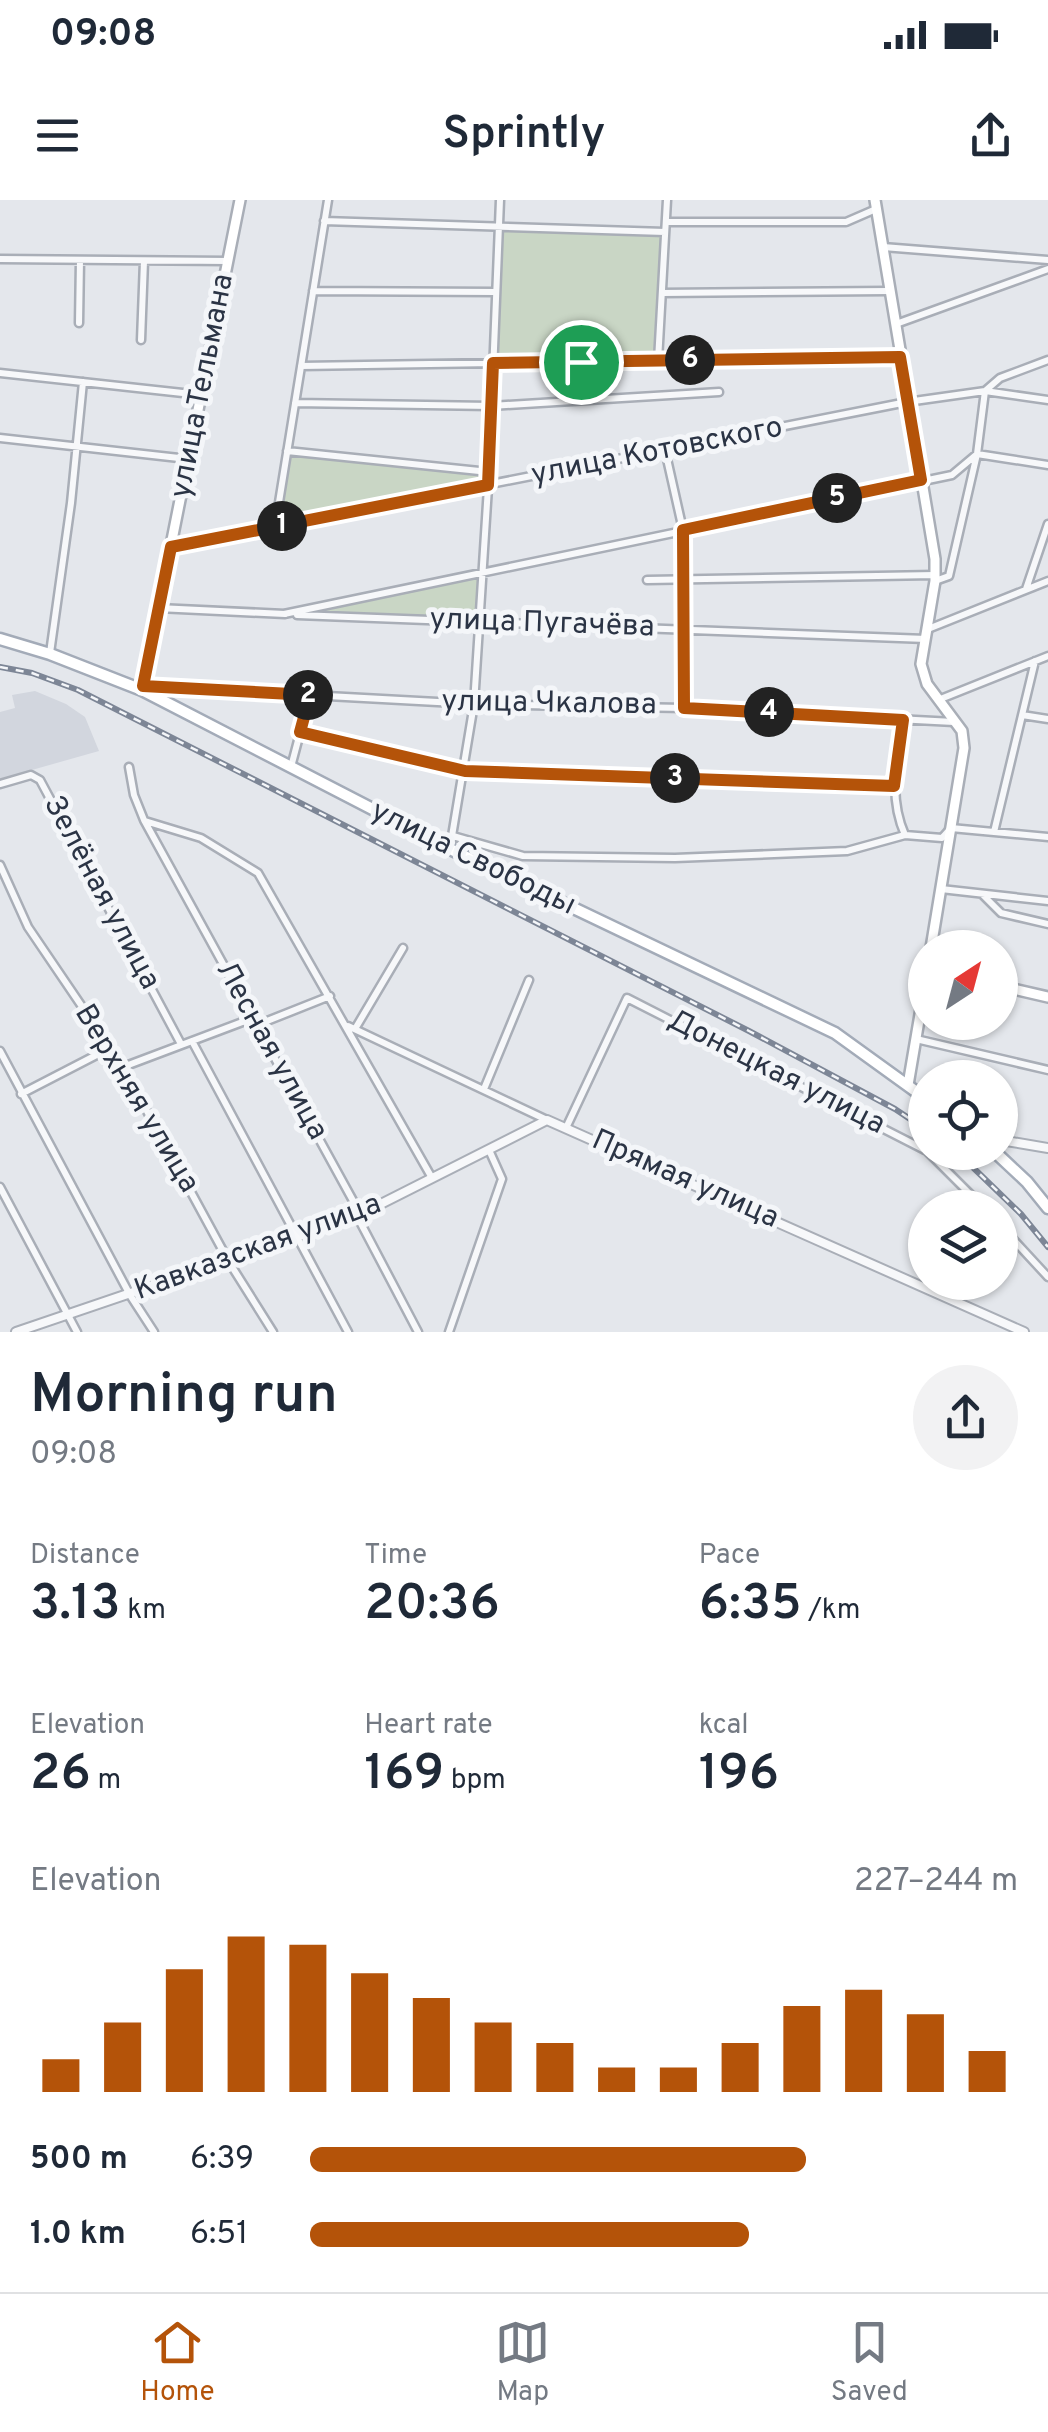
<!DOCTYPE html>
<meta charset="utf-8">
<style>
body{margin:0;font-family:Overpass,sans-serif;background:#f2f2f3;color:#1f2937;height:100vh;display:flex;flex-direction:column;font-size:38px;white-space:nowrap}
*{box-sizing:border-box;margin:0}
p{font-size:32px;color:#747a83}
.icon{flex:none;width:55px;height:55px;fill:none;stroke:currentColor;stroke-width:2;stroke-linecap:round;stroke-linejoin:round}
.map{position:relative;height:1132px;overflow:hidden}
.panel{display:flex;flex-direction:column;background:#fff;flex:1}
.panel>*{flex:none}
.needle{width:65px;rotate:36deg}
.fabs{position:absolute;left:908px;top:730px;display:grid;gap:20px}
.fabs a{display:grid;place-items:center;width:110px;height:110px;border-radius:50%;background:#fff;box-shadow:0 2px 8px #0004;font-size:50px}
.pin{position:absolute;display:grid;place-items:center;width:85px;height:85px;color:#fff;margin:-42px;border:5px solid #fff;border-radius:50%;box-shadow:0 2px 10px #0007}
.km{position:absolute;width:50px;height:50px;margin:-25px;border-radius:50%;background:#222;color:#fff;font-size:28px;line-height:50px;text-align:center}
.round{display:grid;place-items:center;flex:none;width:105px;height:105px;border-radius:52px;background:#f2f2f3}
.headline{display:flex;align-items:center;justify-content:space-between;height:170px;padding:0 30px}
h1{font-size:55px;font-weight:600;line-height:75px}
.metrics{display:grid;grid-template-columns:repeat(3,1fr);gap:15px;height:170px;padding:10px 30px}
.metrics div{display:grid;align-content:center}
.metrics b{font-size:50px;font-weight:600}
.metrics small{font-size:28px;font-weight:400}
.metrics p{font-size:28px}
.chart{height:280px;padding:20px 30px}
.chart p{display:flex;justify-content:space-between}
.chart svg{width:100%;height:180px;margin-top:10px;stroke:#b45309;stroke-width:6}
ul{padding:0 30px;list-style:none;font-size:32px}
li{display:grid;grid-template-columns:160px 120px 1fr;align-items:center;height:75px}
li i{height:25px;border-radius:12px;background:#b45309}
.status{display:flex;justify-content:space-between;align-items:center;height:70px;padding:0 50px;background:#fff;direction:ltr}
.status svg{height:28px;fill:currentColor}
header{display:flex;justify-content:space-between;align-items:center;height:130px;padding:0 30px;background:#fff;font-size:45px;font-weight:600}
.menu{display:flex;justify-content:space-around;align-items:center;height:140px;border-top:2px solid #e0e1e3;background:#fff;font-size:28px;color:#747a83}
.menu a{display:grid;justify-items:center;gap:5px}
.menu .current{color:#b45309}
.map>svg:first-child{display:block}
</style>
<div class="status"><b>09:08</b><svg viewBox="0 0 49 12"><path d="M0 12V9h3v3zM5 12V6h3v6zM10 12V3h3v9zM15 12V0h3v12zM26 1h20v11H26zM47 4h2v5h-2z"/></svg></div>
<header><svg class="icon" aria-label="menu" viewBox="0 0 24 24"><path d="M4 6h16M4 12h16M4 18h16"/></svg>Sprintly<svg class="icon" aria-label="share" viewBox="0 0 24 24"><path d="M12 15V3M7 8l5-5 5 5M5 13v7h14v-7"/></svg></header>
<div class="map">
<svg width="1048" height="1132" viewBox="0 0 1048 1132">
<rect width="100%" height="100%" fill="#e4e7ec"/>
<path fill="#d2d6de" d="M35,491L66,504L85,517L99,551L0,579V512L15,508L12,495Z"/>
<path fill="#c9d6c5" d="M499,27L665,32L658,161L493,163Z
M287,251L489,272L488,285L275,327Z
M482,372L478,424L284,414Z"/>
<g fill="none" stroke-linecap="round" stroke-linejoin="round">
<defs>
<path id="minor" d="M324,21L665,32
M666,22H846L876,9
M883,47L1048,60
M0,59L228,61
M313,91L496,92
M662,93L889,91
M79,123L80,60
M896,124L1048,69
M141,140L144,61
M658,161L667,0
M301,166L900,157
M0,173L201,195
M295,203L491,206L719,192
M0,238L188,259
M665,250L683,330L684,508
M287,251L489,272
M275,327L328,0
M171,347L907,202L985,191L1048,200
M647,380L935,375
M935,381L949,376L977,254L985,191L1000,178L1048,160
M1026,389L1048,324
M158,408L285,414
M284,414L952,275L977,254L1048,265
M297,415L926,439
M928,429L1048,381
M50,453L71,303L83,182
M143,486L474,504L684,508L954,522
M938,500L1048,456
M1022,515L1048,519
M903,520C897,560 888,597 905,635
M300,532L465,571L894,586
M129,567L134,595L144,620L357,1008V1016L418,1132
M291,567L310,495
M0,584L31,575L40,580L181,844
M145,621L201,638L258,673L432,978
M994,632L1035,461
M453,636L523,656L675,658L847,651L905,635L942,638L951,628L1048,637
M450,648L474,504L489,272L500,0
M0,665L28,727L123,867L229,1062L273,1132
M941,689L1048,701
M983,695L1001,713L1048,724
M257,825L330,796
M348,826L547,920
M355,829L403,748
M916,839L1048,870
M192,841L348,1132
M0,851L130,1095L154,1132
M123,867L253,818
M484,889L529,780
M21,894L110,848
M566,928L627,798L925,950
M928,952L984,1008
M0,987L77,1132
M1000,1025L1048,1077
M449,1132L502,979L489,950"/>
<path id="tertiary" d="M1000,940L1048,948
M16,1132L357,1016L547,920L1024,1132"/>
<path id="secondary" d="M875,0L935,359V381L921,464L927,484L962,531L964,548L931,748
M142,490L240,0
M1000,786L1048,797
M908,885L925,785"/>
<path id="primary" d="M0,439L50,454L142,490L450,649L835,833L925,898
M995,952L1027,982L1048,1008"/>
</defs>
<use href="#minor" stroke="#a9aeb7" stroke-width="11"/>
<use href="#tertiary" stroke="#a9aeb7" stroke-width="12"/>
<use href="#secondary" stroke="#a9aeb7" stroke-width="14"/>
<use href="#primary" stroke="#a3abb8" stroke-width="15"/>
<use href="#minor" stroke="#f7f8fa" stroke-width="6"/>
<use href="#tertiary" stroke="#f7f8fa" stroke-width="8"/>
<use href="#secondary" stroke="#fff" stroke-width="9"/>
<use href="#primary" stroke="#fff" stroke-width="10"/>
<defs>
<path id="rail" d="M0,467L32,473L78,490L749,831L895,909L925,929
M957,952L1021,1014L1048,1047"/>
</defs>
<use href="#rail" stroke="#7d8696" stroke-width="6"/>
<use href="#rail" stroke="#f4f6f9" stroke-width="2.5" stroke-dasharray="8" stroke-linecap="butt"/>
</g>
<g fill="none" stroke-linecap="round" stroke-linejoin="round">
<defs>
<path id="route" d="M900,157L921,280L683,330L684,508L903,520L894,586L465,571L300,532L310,495L143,486L171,347L488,285L493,163Z"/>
</defs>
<use href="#route" stroke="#fff" stroke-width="20"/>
<use href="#route" stroke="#b45309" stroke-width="12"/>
</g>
<g text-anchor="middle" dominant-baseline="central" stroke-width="10" stroke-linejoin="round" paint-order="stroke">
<g font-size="30" fill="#2b3445" stroke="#f4f6f9">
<text transform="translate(203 186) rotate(-79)">улица Тельмана</text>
<text transform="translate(657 252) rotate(-11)">улица Котовского</text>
<text transform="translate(542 424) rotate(2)">улица Пугачёва</text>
<text transform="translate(549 504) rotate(1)">улица Чкалова</text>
<text transform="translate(473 659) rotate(26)">улица Свободы</text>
<text transform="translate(101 693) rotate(62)">Зелёная улица</text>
<text transform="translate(271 851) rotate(61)">Лесная улица</text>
<text transform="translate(776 873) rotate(27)">Донецкая улица</text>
<text transform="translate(136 899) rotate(59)">Верхняя улица</text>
<text transform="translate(685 980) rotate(24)">Прямая улица</text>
<text transform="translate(258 1048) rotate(-20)">Кавказская улица</text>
</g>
</g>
</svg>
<div class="fabs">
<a><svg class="needle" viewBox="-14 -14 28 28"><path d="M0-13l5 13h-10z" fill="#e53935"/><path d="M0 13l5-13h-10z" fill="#747a83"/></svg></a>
<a><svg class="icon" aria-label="locate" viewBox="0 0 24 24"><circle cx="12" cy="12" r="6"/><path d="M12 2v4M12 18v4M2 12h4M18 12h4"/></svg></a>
<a><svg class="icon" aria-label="layers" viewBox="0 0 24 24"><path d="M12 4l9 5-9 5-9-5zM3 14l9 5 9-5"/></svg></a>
</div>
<div class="pin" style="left:581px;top:162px;background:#1e9e55"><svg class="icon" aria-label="arrive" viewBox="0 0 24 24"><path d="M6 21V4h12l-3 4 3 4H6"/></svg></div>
<b class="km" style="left:282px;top:326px">1</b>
<b class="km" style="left:308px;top:495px">2</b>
<b class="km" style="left:675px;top:578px">3</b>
<b class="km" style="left:769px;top:512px">4</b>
<b class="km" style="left:837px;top:298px">5</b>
<b class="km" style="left:690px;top:160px">6</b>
</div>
<section class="panel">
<div class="headline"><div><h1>Morning run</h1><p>09:08</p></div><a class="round"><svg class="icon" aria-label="share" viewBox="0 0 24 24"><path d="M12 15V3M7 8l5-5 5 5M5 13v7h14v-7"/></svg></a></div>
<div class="metrics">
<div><p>Distance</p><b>3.13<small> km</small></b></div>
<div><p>Time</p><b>20:36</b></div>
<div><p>Pace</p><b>6:35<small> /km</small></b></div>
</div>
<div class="metrics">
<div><p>Elevation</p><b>26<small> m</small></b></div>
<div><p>Heart rate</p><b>169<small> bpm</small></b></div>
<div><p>kcal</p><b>196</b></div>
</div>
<div class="chart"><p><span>Elevation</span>227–244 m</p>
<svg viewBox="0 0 160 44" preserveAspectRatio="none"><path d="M5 44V36M15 44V27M25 44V14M35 44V6M45 44V8M55 44V15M65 44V21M75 44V27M85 44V32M95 44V38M105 44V38M115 44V32M125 44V23M135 44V19M145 44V25M155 44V34"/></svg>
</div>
<ul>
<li><b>500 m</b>6:39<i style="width:70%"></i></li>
<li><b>1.0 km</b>6:51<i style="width:62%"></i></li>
</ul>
</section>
<nav class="menu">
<a class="current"><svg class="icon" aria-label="home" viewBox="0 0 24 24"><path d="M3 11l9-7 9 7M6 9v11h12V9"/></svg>Home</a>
<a><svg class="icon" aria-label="map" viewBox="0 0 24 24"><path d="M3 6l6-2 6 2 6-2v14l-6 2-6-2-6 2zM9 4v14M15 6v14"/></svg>Map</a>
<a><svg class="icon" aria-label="saved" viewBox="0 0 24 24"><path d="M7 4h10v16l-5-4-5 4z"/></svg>Saved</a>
</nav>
